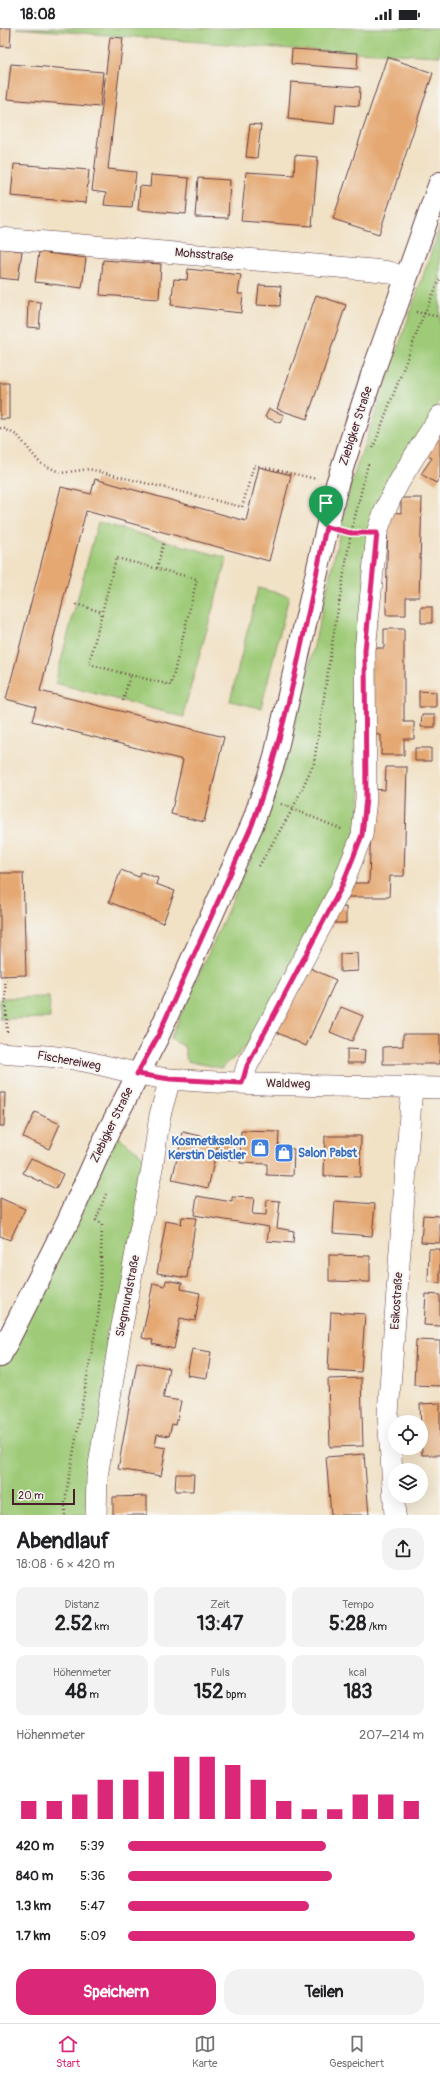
<!DOCTYPE html>
<html lang="de">
<meta charset="utf-8">
<style>
body{margin:0;font-family:Pangolin,sans-serif;background:#f2f2f2;color:#202124;height:100vh;display:flex;flex-direction:column;font-size:15px;white-space:nowrap}
*{box-sizing:border-box;margin:0}
p{font-size:13px;color:#757577}
.icon{flex:none;width:22px;height:22px;fill:none;stroke:currentColor;stroke-width:2;stroke-linecap:round;stroke-linejoin:round}
.map{position:relative;height:1487px;overflow:hidden}
.side{display:flex;flex-direction:column;background:#fff;flex:1}
.side>*{flex:none}
.controls{position:absolute;left:388px;top:1387px;display:grid;gap:8px}
.controls a{display:grid;place-items:center;width:40px;height:40px;border-radius:50%;background:#fff;box-shadow:0 4px 16px #0002;font-size:20px}
.scale{position:absolute;left:12px;bottom:10px;width:63px;box-sizing:border-box;padding-left:4px;border:2px solid #4a1f2b;border-top:0;font-size:11px;line-height:14px;white-space:nowrap;color:#4a1f2b;-webkit-text-stroke:3px #f6f6f2;paint-order:stroke}
.pin{position:absolute;display:grid;place-items:center;width:34px;height:34px;color:#fff;margin:-41px -17px;border-radius:50% 50% 50% 0;rotate:-45deg;box-shadow:0 0 4px #0007}
.pin .icon{rotate:45deg}
.round{display:grid;place-items:center;flex:none;width:42px;height:42px;border-radius:16px;background:#f2f2f2}
.summary{display:flex;align-items:center;justify-content:space-between;height:68px;padding:0 16px}
h1{font-size:22px;font-weight:700;line-height:30px}
.stats{display:grid;grid-template-columns:repeat(3,1fr);gap:6px;height:68px;padding:4px 16px}
.stats div{display:grid;align-content:center;border-radius:10px;background:#f2f2f2;text-align:center}
.stats b{font-size:20px;font-weight:700}
.stats small{font-size:11px;font-weight:400}
.stats p{font-size:11px}
.chart{height:112px;padding:8px 16px}
.chart p{display:flex;justify-content:space-between}
.chart svg{width:100%;height:72px;margin-top:4px;stroke:#db2777;stroke-width:6}
.cta{display:flex;gap:8px;margin-top:auto;padding:8px 16px}
.cta a{flex:1;height:46px;border-radius:16px;background:#db2777;color:#fff;font-size:16px;font-weight:700;line-height:46px;text-align:center}
.cta a+a{background:#f2f2f2;color:#202124}
ul{padding:0 16px;list-style:none;font-size:13px}
li{display:grid;grid-template-columns:64px 48px 1fr;align-items:center;height:30px}
li i{height:10px;border-radius:5px;background:#db2777}
.status{display:flex;justify-content:space-between;align-items:center;height:28px;padding:0 20px;background:#fff;direction:ltr}
.status svg{height:11px;fill:currentColor}
.menu{display:flex;justify-content:space-around;align-items:center;height:56px;border-top:1px solid #e0e0e0;background:#fff;font-size:11px;color:#757577}
.menu a{display:grid;justify-items:center;gap:2px}
.menu .current{color:#db2777}
.map>svg:first-child{display:block}
</style>
<div class="status"><b>18:08</b><svg viewBox="0 0 49 12"><path d="M0 12V9h3v3zM5 12V6h3v6zM10 12V3h3v9zM15 12V0h3v12zM26 1h20v11H26zM47 4h2v5h-2z"/></svg></div>
<div class="map">
<svg width="440" height="1487" viewBox="0 0 440 1487">
<rect width="100%" height="100%" fill="#f6f6f2"/>
<filter id="ink" filterUnits="userSpaceOnUse"><feTurbulence type="fractalNoise" baseFrequency=".025" numOctaves="2"/><feDisplacementMap in="SourceGraphic" scale="8" xChannelSelector="R" yChannelSelector="G"/><feConvolveMatrix kernelMatrix="1 2 1 2 8 2 1 2 1" color-interpolation-filters="sRGB"/></filter>
<filter id="wash" filterUnits="userSpaceOnUse"><feTurbulence type="fractalNoise" baseFrequency=".012" numOctaves="4" result="noise"/><feDisplacementMap in="SourceGraphic" scale="16" xChannelSelector="R" yChannelSelector="G"/><feGaussianBlur stdDeviation="0.9" result="paint"/><feColorMatrix in="noise" values="0 0 0 0 0 0 0 0 0 0 0 0 0 0 0 0 0 1.4 0 .05"/><feComposite in="paint" operator="in"/></filter>
<g filter="url(#wash)">
<rect width="100%" height="100%" fill="#f1e1c5"/>
<path fill="#9fcb78" stroke="#747552" d="M16,0H440V28L292,21Z
M440,199V373L386,468L358,798L338,855L257,1004L239,1026L221,1040L187,1033L184,1018L170,1011L253,826L282,741L303,666L351,455Z
M98,494L227,530L185,679L184,689L55,655Z
M258,560L289,568L261,680L230,673Z
M49,969L50,990L0,991V970Z
M109,1102L153,1135L96,1487H0V1328Z"/>
<g id="blocks">
<path fill="#e5a872" d="M0,0H11L10,19L0,18Z
M110,9L123,10L108,141L136,144L132,179L104,177L106,165L92,163Z
M292,21L358,25L357,41L291,36Z
M387,29L433,45L379,206L333,191Z
M11,36L103,44L100,79L7,71Z
M291,54L360,59L359,78L336,76L334,96L288,91Z
M250,96L261,97L257,130L246,129Z
M295,127L318,129L312,198L241,193L246,144L294,147Z
M14,136L89,142L86,175L11,168Z
M151,147L189,150L186,186L138,182L140,158L150,159Z
M198,150L230,152L228,190L195,189Z
M0,220L22,223L18,252L0,250Z
M39,224L86,230L82,260L35,254Z
M103,232L161,236L159,271L100,267Z
M188,241L241,247L238,266H243L241,285L171,277L174,251L187,252Z
M259,257L281,258L280,278L257,277Z
M316,267L346,277L307,391L277,381Z
M28,273L41,274L39,300L27,299Z
M0,355H9V391H0Z
M269,381L284,387L280,395L265,389Z
M440,397V449L436,455L421,446L432,430L422,426Z
M259,439L291,447L269,533L86,483L40,663L224,709L204,794L171,786L183,732L32,693L36,679L6,671L61,459L91,466L95,451L246,493Z
M401,470H422L419,569H406V587H386L388,484L401,485Z
M421,579H432V595H421Z
M384,601H404V694H414V711H404V727H381V707L371,706V620H384Z
M419,663L436,664V679H419Z
M422,687H435V699H421Z
M415,720H431V733H415Z
M386,739H407L404,848H390L389,869H344V855H369L372,761L385,762Z
M121,842L139,849L141,844L158,850L156,856L175,863L163,895L109,874Z
M0,845H23L26,947L0,948Z
M346,879V895H330L336,880Z
M357,925L358,943L340,944V926Z
M306,938L336,952L306,1018L276,1004Z
M341,979L363,988L352,1013L330,1004Z
M403,1006H440V1036H383V1019L403,1018Z
M347,1021L365,1022L364,1035H347Z
M0,1065H5L4,1098H0Z
M35,1084L60,1096L49,1121L23,1109Z
M241,1103L279,1104L278,1120L294,1121L293,1148L267,1147V1136L240,1135Z
M183,1104L219,1112L208,1160L172,1152Z
M325,1108H361L360,1149L324,1148Z
M221,1110L236,1112L234,1132L219,1130Z
M31,1130L63,1146L56,1161L23,1145Z
M197,1168L232,1174V1169L254,1170L252,1186L266,1187L267,1172L280,1173L277,1200L294,1203L293,1215L267,1213L269,1199L194,1187Z
M0,1170L25,1181L10,1212L0,1208Z
M335,1173L375,1176L372,1208L333,1205Z
M423,1187L440,1188V1215L421,1214Z
M182,1189L196,1190L187,1250L157,1245L166,1193L181,1196Z
M429,1221H440V1255L428,1254Z
M329,1227L370,1228V1254L329,1253Z
M166,1252L182,1255L181,1261L200,1265L195,1293L180,1290L174,1321L152,1316L153,1312L142,1310L153,1255L165,1258Z
M426,1266L440,1267V1298L424,1297Z
M331,1284L365,1286L361,1344L328,1342Z
M416,1312L440,1313V1358L414,1357Z
M192,1321L211,1324L207,1350L187,1347Z
M137,1334L169,1340L163,1370L181,1373L176,1397L172,1396L169,1408L157,1406L155,1418L166,1420L161,1448L118,1441Z
M361,1350L363,1418L330,1419L328,1351Z
M440,1375V1427H422L420,1376Z
M364,1426L369,1487H331L326,1429Z
M176,1446H194L193,1463H175Z
M147,1468V1487H113V1469Z"/>
</g>
</g>
<g filter="url(#ink)">
<use href="#blocks" fill-opacity="0" stroke="#633c42" stroke-width="1"/>
<g fill="none" stroke-linecap="round" stroke-linejoin="round">
<defs>
<path id="street" d="M0,210L373,242L389,244L406,250
M0,1025C24,1027 48,1027 72,1031C105,1036 137,1048 170,1051C260,1058 350,1058 440,1060
M242,1055L247,1038L341,860L362,807L366,771L365,622L377,505C389,463 417,425 440,388
M96,1487L97,1449L120,1308L153,1135L160,1087L170,1051
M395,1487L388,1386L412,1059"/>
<path id="secondary" d="M0,1328L69,1191L109,1102L157,1010L252,797L274,733L337,456L373,344L440,155"/>
</defs>
<use href="#street" stroke="#633c42" stroke-width="22"/>
<use href="#secondary" stroke="#633c42" stroke-width="24"/>
<path stroke="#633c42" stroke-width="2.5" stroke-dasharray="1 3" stroke-linecap="butt" d="M416,284L440,289
M0,400L5,401L18,408L40,435L61,445L89,441L242,479L254,437L317,451
M373,420L424,286L440,251
M157,540L164,513
M76,576L102,584
M123,673L130,647L89,636L116,530L197,551L171,657L130,647
M281,776L341,801
M259,838L292,782L314,735L333,610L351,505L368,436
M5,947L7,1005
M65,1487V1472L99,1282L102,1197L96,1192L106,1166"/>
<use href="#street" stroke="#fff" stroke-width="21"/>
<use href="#secondary" stroke="#fff" stroke-width="22"/>
</g>
</g>
<g fill="none" stroke-linecap="round" stroke-linejoin="round" filter="url(#ink)">
<defs>
<path id="route" d="M326,499L351,505H377L365,622L366,771L362,807L341,860L247,1038L242,1055L170,1051L137,1046L157,1010L252,797C287,701 305,599 326,499Z"/>
</defs>
<use href="#route" stroke="#fff" stroke-width="8"/>
<use href="#route" stroke="#db2777" stroke-width="5"/>
</g>
<defs>
<symbol id="shop-square" viewBox="-11 -11 22 22"><rect x="-9" y="-9" width="18" height="18" rx="4" fill="#3f7fe0" stroke="#f6f6f2"/><path d="M-5-2.5h2.3a2.7 3.5 0 0 1 5.4 0H5L5.5 6h-11ZM-1.5-2.5h3a1.5 2.3 0 0 0-3 0Z" fill="#fff"/></symbol>
</defs>
<g fill-rule="evenodd">
<use href="#shop-square" x="249" y="1109" width="22" height="22"/>
<use href="#shop-square" x="273" y="1114" width="22" height="22"/>
</g>
<g text-anchor="middle" dominant-baseline="central" stroke-width="4" stroke-linejoin="round" paint-order="stroke">
<g font-size="12" fill="#4a1f2b" stroke="#f6f6f2">
<text transform="translate(204 227) rotate(5)">Mohsstraße</text>
<text transform="translate(356 398) rotate(-72)">Ziebigker Straße</text>
<text transform="translate(69 1033) rotate(10)">Fischereiweg</text>
<text transform="translate(288 1056) rotate(1)">Waldweg</text>
<text transform="translate(112 1097) rotate(-64)">Ziebigker Straße</text>
<text transform="translate(128 1268) rotate(-79)">Siegmundstraße</text>
<text transform="translate(397 1273) rotate(-86)">Esikostraße</text>
</g>
<g font-size="12" font-weight="bold" fill="#366cbe" stroke="#f6f6f2" text-anchor="end">
<text x="246" y="1113">Kosmetiksalon<tspan x="246" dy="14">Kerstin Deistler</tspan></text>
<text x="298" y="1125" text-anchor="start">Salon Pabst</text>
</g>
</g>
</svg>
<div class="controls">
<a><svg class="icon" aria-label="locate" viewBox="0 0 24 24"><circle cx="12" cy="12" r="6"/><path d="M12 2v4M12 18v4M2 12h4M18 12h4"/></svg></a>
<a><svg class="icon" aria-label="layers" viewBox="0 0 24 24"><path d="M12 4l9 5-9 5-9-5zM3 14l9 5 9-5"/></svg></a>
</div>
<div class="scale">20 m</div>
<div class="pin" style="left:326px;top:499px;background:#1e9e55"><svg class="icon" aria-label="arrive" viewBox="0 0 24 24"><path d="M6 21V4h12l-3 4 3 4H6"/></svg></div>
</div>
<section class="side">
<div class="summary"><div><h1>Abendlauf</h1><p>18:08 · 6 × 420 m</p></div><a class="round"><svg class="icon" aria-label="share" viewBox="0 0 24 24"><path d="M12 15V3M7 8l5-5 5 5M5 13v7h14v-7"/></svg></a></div>
<div class="stats">
<div><p>Distanz</p><b>2.52<small> km</small></b></div>
<div><p>Zeit</p><b>13:47</b></div>
<div><p>Tempo</p><b>5:28<small> /km</small></b></div>
</div>
<div class="stats">
<div><p>Höhenmeter</p><b>48<small> m</small></b></div>
<div><p>Puls</p><b>152<small> bpm</small></b></div>
<div><p>kcal</p><b>183</b></div>
</div>
<div class="chart"><p><span>Höhenmeter</span>207–214 m</p>
<svg viewBox="0 0 160 44" preserveAspectRatio="none"><path d="M5 44V33M15 44V33M25 44V29M35 44V20M45 44V20M55 44V15M65 44V6M75 44V6M85 44V11M95 44V20M105 44V33M115 44V38M125 44V38M135 44V29M145 44V29M155 44V33"/></svg>
</div>
<ul>
<li><b>420 m</b>5:39<i style="width:67%"></i></li>
<li><b>840 m</b>5:36<i style="width:69%"></i></li>
<li><b>1.3 km</b>5:47<i style="width:61%"></i></li>
<li><b>1.7 km</b>5:09<i style="width:97%"></i></li>
</ul>
<div class="cta"><a>Speichern</a><a>Teilen</a></div>
</section>
<nav class="menu">
<a class="current"><svg class="icon" aria-label="home" viewBox="0 0 24 24"><path d="M3 11l9-7 9 7M6 9v11h12V9"/></svg>Start</a>
<a><svg class="icon" aria-label="map" viewBox="0 0 24 24"><path d="M3 6l6-2 6 2 6-2v14l-6 2-6-2-6 2zM9 4v14M15 6v14"/></svg>Karte</a>
<a><svg class="icon" aria-label="saved" viewBox="0 0 24 24"><path d="M7 4h10v16l-5-4-5 4z"/></svg>Gespeichert</a>
</nav>
